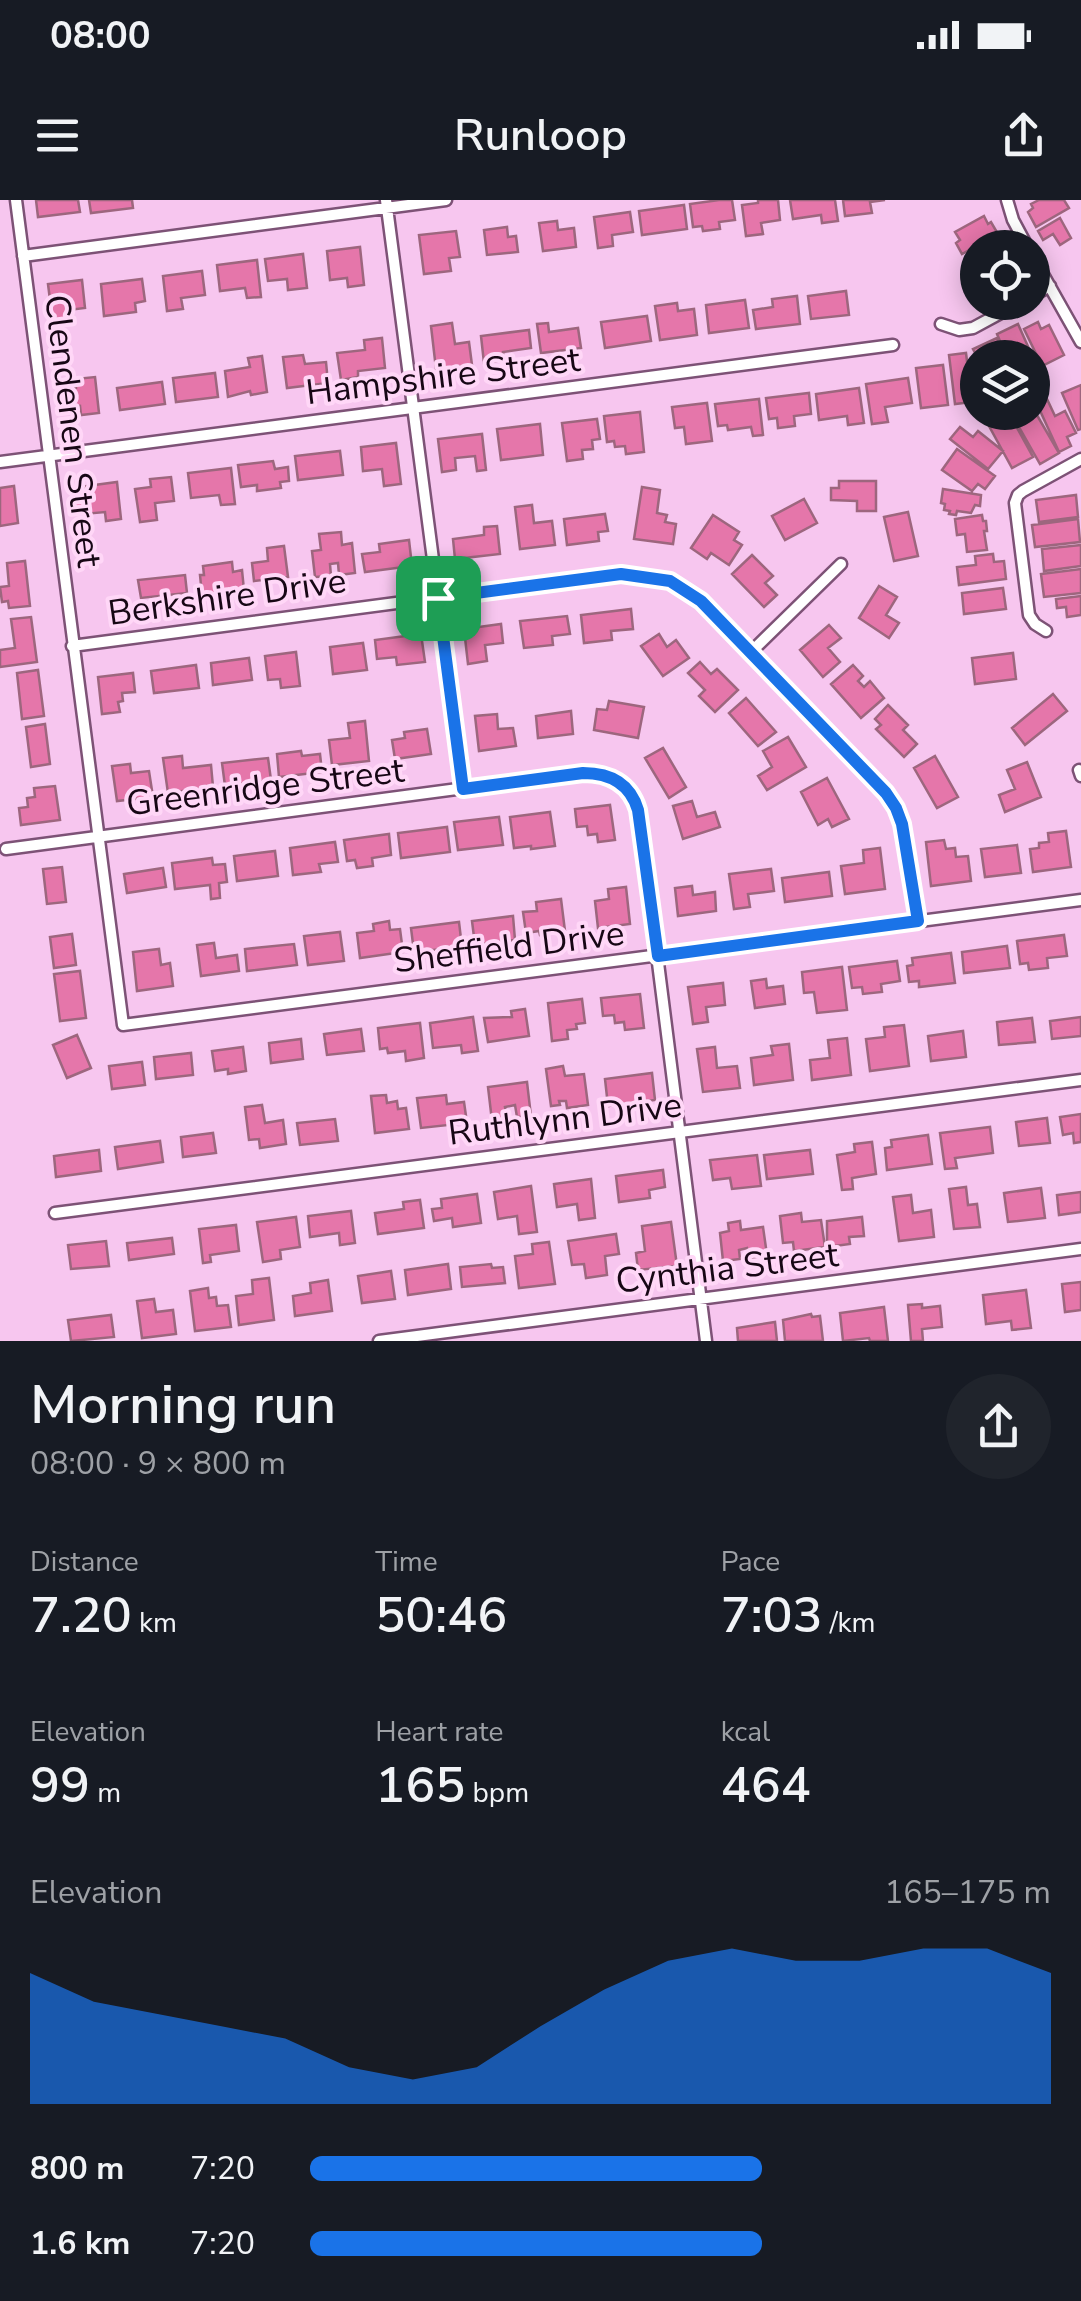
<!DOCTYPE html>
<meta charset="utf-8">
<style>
body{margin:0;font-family:"Nunito Sans",sans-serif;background:#20242c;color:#f1f3f6;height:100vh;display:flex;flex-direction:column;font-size:38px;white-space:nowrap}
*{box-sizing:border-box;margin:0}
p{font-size:32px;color:#9ea1a6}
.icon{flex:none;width:55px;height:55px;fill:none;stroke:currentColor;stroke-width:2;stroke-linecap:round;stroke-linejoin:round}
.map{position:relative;height:1141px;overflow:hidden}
.panel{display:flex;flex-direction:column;background:#171b24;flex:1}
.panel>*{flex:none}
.tools{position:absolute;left:960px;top:30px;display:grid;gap:20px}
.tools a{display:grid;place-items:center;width:90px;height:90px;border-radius:50%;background:#171b24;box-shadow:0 5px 25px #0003;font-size:50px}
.pin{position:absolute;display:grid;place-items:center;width:85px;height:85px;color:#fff;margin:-42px;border-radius:20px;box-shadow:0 5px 15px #0006}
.round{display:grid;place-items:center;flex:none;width:105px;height:105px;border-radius:52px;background:#20242c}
.head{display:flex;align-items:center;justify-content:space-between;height:170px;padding:0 30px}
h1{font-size:55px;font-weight:600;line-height:75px}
.metrics{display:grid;grid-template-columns:repeat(3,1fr);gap:15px;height:170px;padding:10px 30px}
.metrics div{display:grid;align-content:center}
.metrics b{font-size:50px;font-weight:600}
.metrics small{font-size:28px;font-weight:400}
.metrics p{font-size:28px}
.chart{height:280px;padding:20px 30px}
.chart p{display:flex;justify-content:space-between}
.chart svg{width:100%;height:180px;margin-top:10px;fill:#1a73e8;opacity:.7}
ul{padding:0 30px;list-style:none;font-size:32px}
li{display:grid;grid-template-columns:160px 120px 1fr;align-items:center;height:75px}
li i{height:25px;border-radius:12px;background:#1a73e8}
.status{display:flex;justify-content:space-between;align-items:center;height:70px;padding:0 50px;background:#171b24;direction:ltr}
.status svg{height:28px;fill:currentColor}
header{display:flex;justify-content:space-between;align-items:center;height:130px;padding:0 30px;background:#171b24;font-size:45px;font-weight:600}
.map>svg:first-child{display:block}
</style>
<div class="status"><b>08:00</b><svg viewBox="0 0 49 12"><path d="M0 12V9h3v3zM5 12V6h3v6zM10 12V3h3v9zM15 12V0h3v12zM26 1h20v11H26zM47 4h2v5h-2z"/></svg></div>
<header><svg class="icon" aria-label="menu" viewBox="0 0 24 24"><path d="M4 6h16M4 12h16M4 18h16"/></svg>Runloop<svg class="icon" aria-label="share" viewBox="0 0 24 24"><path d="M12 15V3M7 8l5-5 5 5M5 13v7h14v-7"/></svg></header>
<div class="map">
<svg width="1081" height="1141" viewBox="0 0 1081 1141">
<rect width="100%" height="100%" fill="#f7c6ef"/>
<path fill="#e576aa" stroke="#9d667e" stroke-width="2.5" d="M36,0H78L80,12L38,17Z
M89,0H132L133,8L91,13Z
M719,0H732L735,20L719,22L720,29L703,31L702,26L693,27L690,4Z
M758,0H778L780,20L761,23L763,34L746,36L742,5L758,3Z
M790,0H835L838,21L822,23L821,15L793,19Z
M843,0H885L870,2L872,13L845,16Z
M1039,0H1064L1069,8L1036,27L1028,12L1033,8L1031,4Z
M684,5L687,29L642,35L639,11Z
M630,12L633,32L612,35L613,46L598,48L594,17Z
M984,16L988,24L991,22L998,34L962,54L956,43L960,40L955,32Z
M1060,18L1071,38L1060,45L1053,34L1043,40L1038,31Z
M557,21L558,30L574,28L576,47L543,51L539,23Z
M507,27L508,37L516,36L518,52L487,55L484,30Z
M456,31L460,57L449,58L451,71L424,74L419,35Z
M360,47L364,85L348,87L347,78L330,80L327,51Z
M303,54L307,88L288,90L287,79L268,81L265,59Z
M257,60L261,97L247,98L245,88L220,91L217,65Z
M202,71L205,95L181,98L183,109L167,111L163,76Z
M142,79L145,101L135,103L136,112L104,116L101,84Z
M82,80L85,108L68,110L70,122L53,124L48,84Z
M846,91L849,115L811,119L808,96Z
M797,96L800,124L756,129L753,110L773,107L772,99Z
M745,100L749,128L709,133L706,105Z
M677,103L678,111L694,109L697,135L660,140L655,106Z
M647,116L651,141L605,148L601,122Z
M1038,122L1041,129L1049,125L1064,155L1042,166L1024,129Z
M452,123L455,144L469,142L472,165L436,169L431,126Z
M548,123L549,132L578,128L581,148L541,153L537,124Z
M1018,124L1038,169L1032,172V158H1007L997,134Z
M529,130L531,148L503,152L504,160L484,163L481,136Z
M382,138L385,168L358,171V177L341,180L337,153L365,150L364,140Z
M997,138L1005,158H978L973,149Z
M966,153L967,161L975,160L978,191L971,192L972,202L955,204L949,155Z
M303,155L305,164L326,162L328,183L287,188L283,157Z
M262,156L267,192L251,195L250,191L228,197L225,171L250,167L248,158Z
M943,165L948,205L921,208L916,168Z
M215,173L218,197L176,202L173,178Z
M95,177L99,213L81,215L80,206L68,208L66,189L76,188L75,179Z
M908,178L912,203L885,207L888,222L872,224L866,184Z
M162,182L165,204L120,210L117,188Z
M1081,185V229L1078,230L1062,193Z
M859,188L864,223L848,225L847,216L819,220L816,194Z
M809,193L811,214L794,216L795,226L778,228L777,218L769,219L766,198Z
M759,199L763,235L753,236L751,227L728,230L727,225L718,226L715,204Z
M1047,199L1055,216L1065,211L1076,233L1067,237L1071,246L1059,252L1037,204Z
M707,203L712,241L686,244L684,227L675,228L672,207Z
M1034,210L1059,253L1040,264L1019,227L1026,223L1022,216Z
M640,212L644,252L626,254L625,246L615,247L614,241L607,242L604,216Z
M1010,215L1033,257L1012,268L989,226Z
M597,219L600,239L592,240L593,249L582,250L583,259L567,261L562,223Z
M540,224L543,255L501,260L497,229Z
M960,227L973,237L978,231L1003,251L988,269L950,239Z
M482,234L486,270L477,271L475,256L455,258L456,270L442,272L438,239Z
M396,243L401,284L384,286L382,269L363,271L361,247Z
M957,249L995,276L985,289L978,284L972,291L942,270Z
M340,251L343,275L298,280L295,256Z
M273,261L275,269L288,267L289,281L280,282L281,288L257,291V285L241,287L238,265Z
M231,268L235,304L221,305L219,295L191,298L188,273Z
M171,277L174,301L155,303L157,320L140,322L135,289L151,287L150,279Z
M839,281H876V311H857V301L831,300V288H839Z
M117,282L121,319L106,321L105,312L84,314V308L75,309L72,288Z
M14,286L18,323L0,326V288Z
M642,287L660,290L657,313L667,315L665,322L676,324L673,344L634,339Z
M943,289L981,295L980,306L975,305L971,313L957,311L956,315L949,314L950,311L944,310L945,304L941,303Z
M1076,295L1078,317L1039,322L1036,300Z
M804,299L817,323L785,340L772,316Z
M532,305L534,323L552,321L555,345L520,349L515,307Z
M908,312L918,356L894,361L884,317Z
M605,314L608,331L598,332L599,341L567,345L564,319Z
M713,315L739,332L734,340L742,345L729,365L711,353L707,359L691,348Z
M982,315L983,321H986L987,331H984L987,350L967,352L965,334L957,335L955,319Z
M1078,319L1080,342L1035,347L1032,325Z
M497,326L500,354L455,359L453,339L484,335V327Z
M341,332L342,345L352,343L355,373L339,375L338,363L330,364L331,376L315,377L312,351L321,350L319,334Z
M409,340L412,366L365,372L362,354L380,352L379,344Z
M1081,345V366L1044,371L1042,349Z
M284,346L288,377L254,381L252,363L268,361L267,348Z
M993,354L994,362L1004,361L1006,379L959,385L957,367L976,365L975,356Z
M752,355L773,376L765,383L777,395L764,407L732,374Z
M25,361L30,406L9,408L8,401L2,402L0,387L9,386L7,363Z
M232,362L233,372L242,370L244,390L202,395L200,375H204L203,366Z
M1081,369V393L1044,397L1041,374Z
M185,375L187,393L141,398L138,380Z
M879,386L897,397L886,415L899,423L889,438L859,418Z
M1003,388L1006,409L964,414L962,393Z
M1081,396V415L1067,417L1066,407L1057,408L1056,399Z
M631,409L633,429L611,431L612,440L584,443L581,415Z
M567,416L570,434L552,436L553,445L524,448L520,421Z
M31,417L37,462L0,467V450L15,448L11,419Z
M501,424L503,443L485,445L487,461L468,464L464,429Z
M829,425L841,438L828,448L840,462L823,477L800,450Z
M421,434L425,462L397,465L396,457L377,459L375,440Z
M659,434L667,447L676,440L689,458L663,476L641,446Z
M363,443L367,470L333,474L330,447Z
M296,452L300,486L281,488L280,479L268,480L265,456Z
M1013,453L1016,479L975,484L972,458Z
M249,458L252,480L213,485L211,463Z
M700,462L711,474L717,469L738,490L715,512L699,496L705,490L688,473Z
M196,465L199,488L154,493L151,471Z
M853,465L863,476L858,481L864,487L870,481L884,498L861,518L831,484Z
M38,470L44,516L22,519L17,473Z
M133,473L135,492L122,493L123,501L118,502L120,512L102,514L98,477Z
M1053,494L1067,511L1025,545L1012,528Z
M746,498L776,532L758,546L729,513Z
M609,501L644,507L638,538L594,530L597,509L607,510Z
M888,505L908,525L903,530L917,544L904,557L876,529L881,525L875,519Z
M571,511L573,534L538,538L536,516Z
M497,514L498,529L513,528L516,546L479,551L475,516Z
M365,521L369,561L332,565L329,540L350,538L348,523Z
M45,524L50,564L31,567L26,527Z
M427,529L431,554L395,559L392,540L405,538L404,532Z
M788,537L806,567L767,590L758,576L772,567L763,551Z
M663,548L686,587L669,598L645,558Z
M301,551L302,556L320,554L322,572L279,577L277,554Z
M182,556L183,568L211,565L213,587L168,593L163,558Z
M935,556L958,597L937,608L914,568Z
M268,558L271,580L225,586L222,563Z
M1027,562L1041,597L1005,612L999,595L1015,589L1007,570Z
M130,564L131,573L149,571L153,597L117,601L112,566Z
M827,578L849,619L832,627L828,619L818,625L801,592Z
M55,586L60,620L21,625L19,608L28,607L27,598L35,597L34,588Z
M692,601L697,617L715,612L720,627L683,639L673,606Z
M610,605L615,640L598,642L597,634L588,635L587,626L577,627L575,609Z
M550,612L555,646L531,649V646L514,648L510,617Z
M499,617L503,645L458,650L454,622Z
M447,627L450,652L401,658L398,633Z
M1066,631L1071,667L1033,672L1030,649L1039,648V643L1049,642L1048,633Z
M389,634L391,655L372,658L373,666L357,668L355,660L347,661L344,640Z
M944,640L946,649L955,648L956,657L968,656L971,681L931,686L926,642Z
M335,642L338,662L319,664L321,672L293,675L290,648Z
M1017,645L1021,673L985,677L981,649Z
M880,648L885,689L845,694L841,666L864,663L863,650Z
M275,651L278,676L237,681L234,656Z
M212,658L213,665L225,664L227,682L219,683L220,698L211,699L210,685L175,689L172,663Z
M62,667L66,702L47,704L43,669Z
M163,668L166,687L127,693L124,674Z
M771,669L774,691L748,694L750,707L734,709L729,674Z
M829,672L832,696L785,702L782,678Z
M692,686L693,695L715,692L716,711L678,716L675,688Z
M626,687L630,724L598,728L595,701L609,699L608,689Z
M561,699L565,731L540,735L539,731L526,733L523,712L537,711L536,702Z
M513,716L515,740L475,745L472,721Z
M389,721L390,730L400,729L403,752L360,758L357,733L374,731L373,724Z
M459,722L462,747L414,752L411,728Z
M340,732L344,761L308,765L304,736Z
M72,734L76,765L54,768L50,737Z
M1064,735L1067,756L1047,758L1048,768L1029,770L1028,763L1020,764L1017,741Z
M214,743L216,758L237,755L239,771L201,776L197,745Z
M294,744L297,765L247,771L245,749Z
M1007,746L1010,768L964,773L962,752Z
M159,749L161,765L170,763L173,786L137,791L133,752Z
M951,753L955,783L919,787V781L909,782L907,766L913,765L912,758Z
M897,761L900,781L881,784L882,792L863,794L862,787L852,788L849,767Z
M842,767L847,810L817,813L814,792L804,793L802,772Z
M80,771L86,818L60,821L54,774Z
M766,779L767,788L783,786L785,804L755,808L751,781Z
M723,783L725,805L706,807L708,822L693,824L688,787Z
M640,794L644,828L625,830L624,822L615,823L614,815L603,816L601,798Z
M582,799L585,823L576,824L577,829L567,830L568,839L552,841L548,803Z
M525,809L529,836L488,842L484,818L512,817L511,811Z
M473,817L478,851L462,853L461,845L433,848L430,823Z
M1081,817V836L1052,839L1050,821Z
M1032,818L1035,842L999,845L997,822Z
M420,823L424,858L406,861L405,851L388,853L387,848L380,849L378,828Z
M904,825L909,866L870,871L866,839L885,837L884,827Z
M361,829L364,851L327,855L324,834Z
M963,831L966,857L931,861L928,836Z
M77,835L91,868L67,878L53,845Z
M847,838L851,875L812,880L810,860L830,858L828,840Z
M301,839L303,859L271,863L269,843Z
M789,844L793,880L754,885L751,858L773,855L771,846Z
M243,847L246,871L228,874V869L215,871L212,851Z
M715,847L717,868L737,866L740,888L703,892L697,849Z
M191,853L193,875L156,879L154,857Z
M142,862L145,885L112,889L109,866Z
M563,866L565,876L584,874L588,905L567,908L566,901H559L560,905L551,906L546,869Z
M652,873L655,900L608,906L605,879Z
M527,882L531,916L517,917L515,905L505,907L507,919L492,921L488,887Z
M386,895L387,903L397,901L398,909L406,908L409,929L375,933L371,896Z
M446,895L447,904L464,902L467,923L421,928L417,898Z
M262,905L265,923L283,920L286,944L260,948L259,939L249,940L245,907Z
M1081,914V942L1074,943L1073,933L1063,935L1060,917Z
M1047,918L1050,943L1019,946L1016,922Z
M335,919L338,941L300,945L297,923Z
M990,927L993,953L955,958L957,968L945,969L940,933Z
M213,933L216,953L183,957L181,937Z
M928,935L932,964L887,970L885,948L892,947L891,940Z
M160,941L163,962L118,969L115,947Z
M872,942L876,974L852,978L853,989L842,990L837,955L855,952L854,944Z
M99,950L101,971L56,977L54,956Z
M810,950L813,974L767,979L764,955Z
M757,955L761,986L732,989L730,978L713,980L710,960Z
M663,970L665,987L649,990L650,998L619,1002L616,976Z
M591,979L595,1018L579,1020L577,1004L557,1007L554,984Z
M531,986L537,1032L519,1034L517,1016L498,1019L494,992Z
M966,987L968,1005L977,1004L980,1027L954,1029L949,989Z
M1041,988L1045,1018L1008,1022L1004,993Z
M1081,992V1012L1059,1015L1057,995Z
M477,994L481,1023L453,1027L452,1018L434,1021L432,1009L442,1008L441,999Z
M911,995L913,1013L931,1010L934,1037L899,1041L893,997Z
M420,1000L424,1028L378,1034L375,1013L404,1009L403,1002Z
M351,1011L355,1043L340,1045L339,1033L310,1037L308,1016Z
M801,1013L802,1022L821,1020L825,1047L794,1051L793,1042L783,1043L780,1016Z
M296,1017L300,1047L280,1050L281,1059L263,1062L257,1022Z
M862,1017L864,1036L849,1037L850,1044L827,1047V1021Z
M740,1021L741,1030L763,1027L767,1055L749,1058L747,1048L739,1050L740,1059L723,1061L720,1033L729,1031L728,1023Z
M671,1022L677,1066L638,1070L636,1053L645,1051L642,1026Z
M236,1025L239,1051L210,1055L211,1062L203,1063L199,1029Z
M616,1034L619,1054L605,1056L607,1075L586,1078L584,1064L572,1065L568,1041Z
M172,1038L174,1054L129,1060L127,1043Z
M106,1041L109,1066L71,1069L68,1045Z
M549,1042L555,1084L519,1088L515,1056L533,1054L532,1044Z
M448,1064L451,1089L408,1095L405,1070Z
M491,1064L492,1068L503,1067L505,1083L462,1087L460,1067Z
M391,1071L395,1099L362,1103L358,1076Z
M269,1078L274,1120L239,1125L236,1096L253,1094L252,1080Z
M328,1080L332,1111L295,1116L293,1096L311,1093L310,1083Z
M1081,1082V1110L1065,1112L1062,1084Z
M208,1088L209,1098L216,1097L217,1106L228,1105L231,1127L195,1131L190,1091Z
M1026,1090L1031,1128L1012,1130L1011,1121L986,1124L983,1095Z
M154,1099L156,1112L173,1110L176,1134L142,1138L137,1101Z
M922,1104V1108L940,1106L942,1127L922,1129L923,1141H911L908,1105Z
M884,1107L888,1141H870L869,1138L843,1141L840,1113Z
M811,1114L812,1117L820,1116L823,1141H785L783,1120Z
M111,1115L114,1137L71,1141L68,1120Z
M775,1122L777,1141H738L737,1128Z"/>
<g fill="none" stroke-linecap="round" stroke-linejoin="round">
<defs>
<path id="street" d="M16,0L123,825L1081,700
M386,0L463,589
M1007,0L1013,20L1028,48
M1032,55L1081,142
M23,56L446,0
M1032,96L1050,86
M941,124L959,130L973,128L1021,102
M0,262L893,145
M1046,431L1035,424L1029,415L1015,303L1018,295L1023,291L1081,259
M72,446L607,375C645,373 671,377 701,401L886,593C911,629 911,679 918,721
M750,453L841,364
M1079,570L1081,576
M6,649L570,574C609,571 634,580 640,621L706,1141
M55,1013L1081,880
M379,1141L1081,1049"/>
</defs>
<use href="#street" stroke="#7d5276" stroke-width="15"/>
<use href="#street" stroke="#fff" stroke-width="10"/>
</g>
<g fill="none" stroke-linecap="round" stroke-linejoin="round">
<defs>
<path id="route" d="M621,374L670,381L701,401L886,593L896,608L902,624L918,721L658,756L638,610C630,583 609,573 583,573L463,589L438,398Z"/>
</defs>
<use href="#route" stroke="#fff" stroke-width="20"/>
<use href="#route" stroke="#1a73e8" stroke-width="12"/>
</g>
<g text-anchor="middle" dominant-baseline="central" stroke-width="8" stroke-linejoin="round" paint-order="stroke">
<g font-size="35" fill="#170715" stroke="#ffd7f7">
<text transform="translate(443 176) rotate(-7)">Hampshire Street</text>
<text transform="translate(73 231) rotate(83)">Clendenen Street</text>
<text transform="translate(227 397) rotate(-8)">Berkshire Drive</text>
<text transform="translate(265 587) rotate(-7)">Greenridge Street</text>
<text transform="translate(509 747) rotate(-7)">Sheffield Drive</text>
<text transform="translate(565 919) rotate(-7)">Ruthlynn Drive</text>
<text transform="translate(727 1068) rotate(-7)">Cynthia Street</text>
</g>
</g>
</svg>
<div class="tools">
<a><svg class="icon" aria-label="locate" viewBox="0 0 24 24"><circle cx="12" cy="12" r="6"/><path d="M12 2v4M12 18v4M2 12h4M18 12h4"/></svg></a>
<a><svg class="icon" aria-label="layers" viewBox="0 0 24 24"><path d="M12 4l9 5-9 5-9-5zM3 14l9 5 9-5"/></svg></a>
</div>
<div class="pin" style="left:438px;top:398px;background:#1e9e55"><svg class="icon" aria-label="arrive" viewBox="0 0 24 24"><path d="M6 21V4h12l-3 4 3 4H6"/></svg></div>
</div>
<section class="panel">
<div class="head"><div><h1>Morning run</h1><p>08:00 · 9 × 800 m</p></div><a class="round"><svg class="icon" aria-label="share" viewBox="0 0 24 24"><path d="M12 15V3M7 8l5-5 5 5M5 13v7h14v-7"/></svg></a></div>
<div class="metrics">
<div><p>Distance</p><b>7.20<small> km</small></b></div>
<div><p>Time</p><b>50:46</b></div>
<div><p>Pace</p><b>7:03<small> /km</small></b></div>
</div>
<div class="metrics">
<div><p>Elevation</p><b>99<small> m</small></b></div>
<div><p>Heart rate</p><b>165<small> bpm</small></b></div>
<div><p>kcal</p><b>464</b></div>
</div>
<div class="chart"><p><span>Elevation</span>165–175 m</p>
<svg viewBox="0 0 160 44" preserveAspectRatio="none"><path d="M0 44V12L10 19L20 22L30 25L40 28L50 35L60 38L70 35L80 25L90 16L100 9L110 6L120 9L130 9L140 6L150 6L160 12V44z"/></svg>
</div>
<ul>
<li><b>800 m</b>7:20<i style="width:61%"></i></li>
<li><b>1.6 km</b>7:20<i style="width:61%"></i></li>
</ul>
</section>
